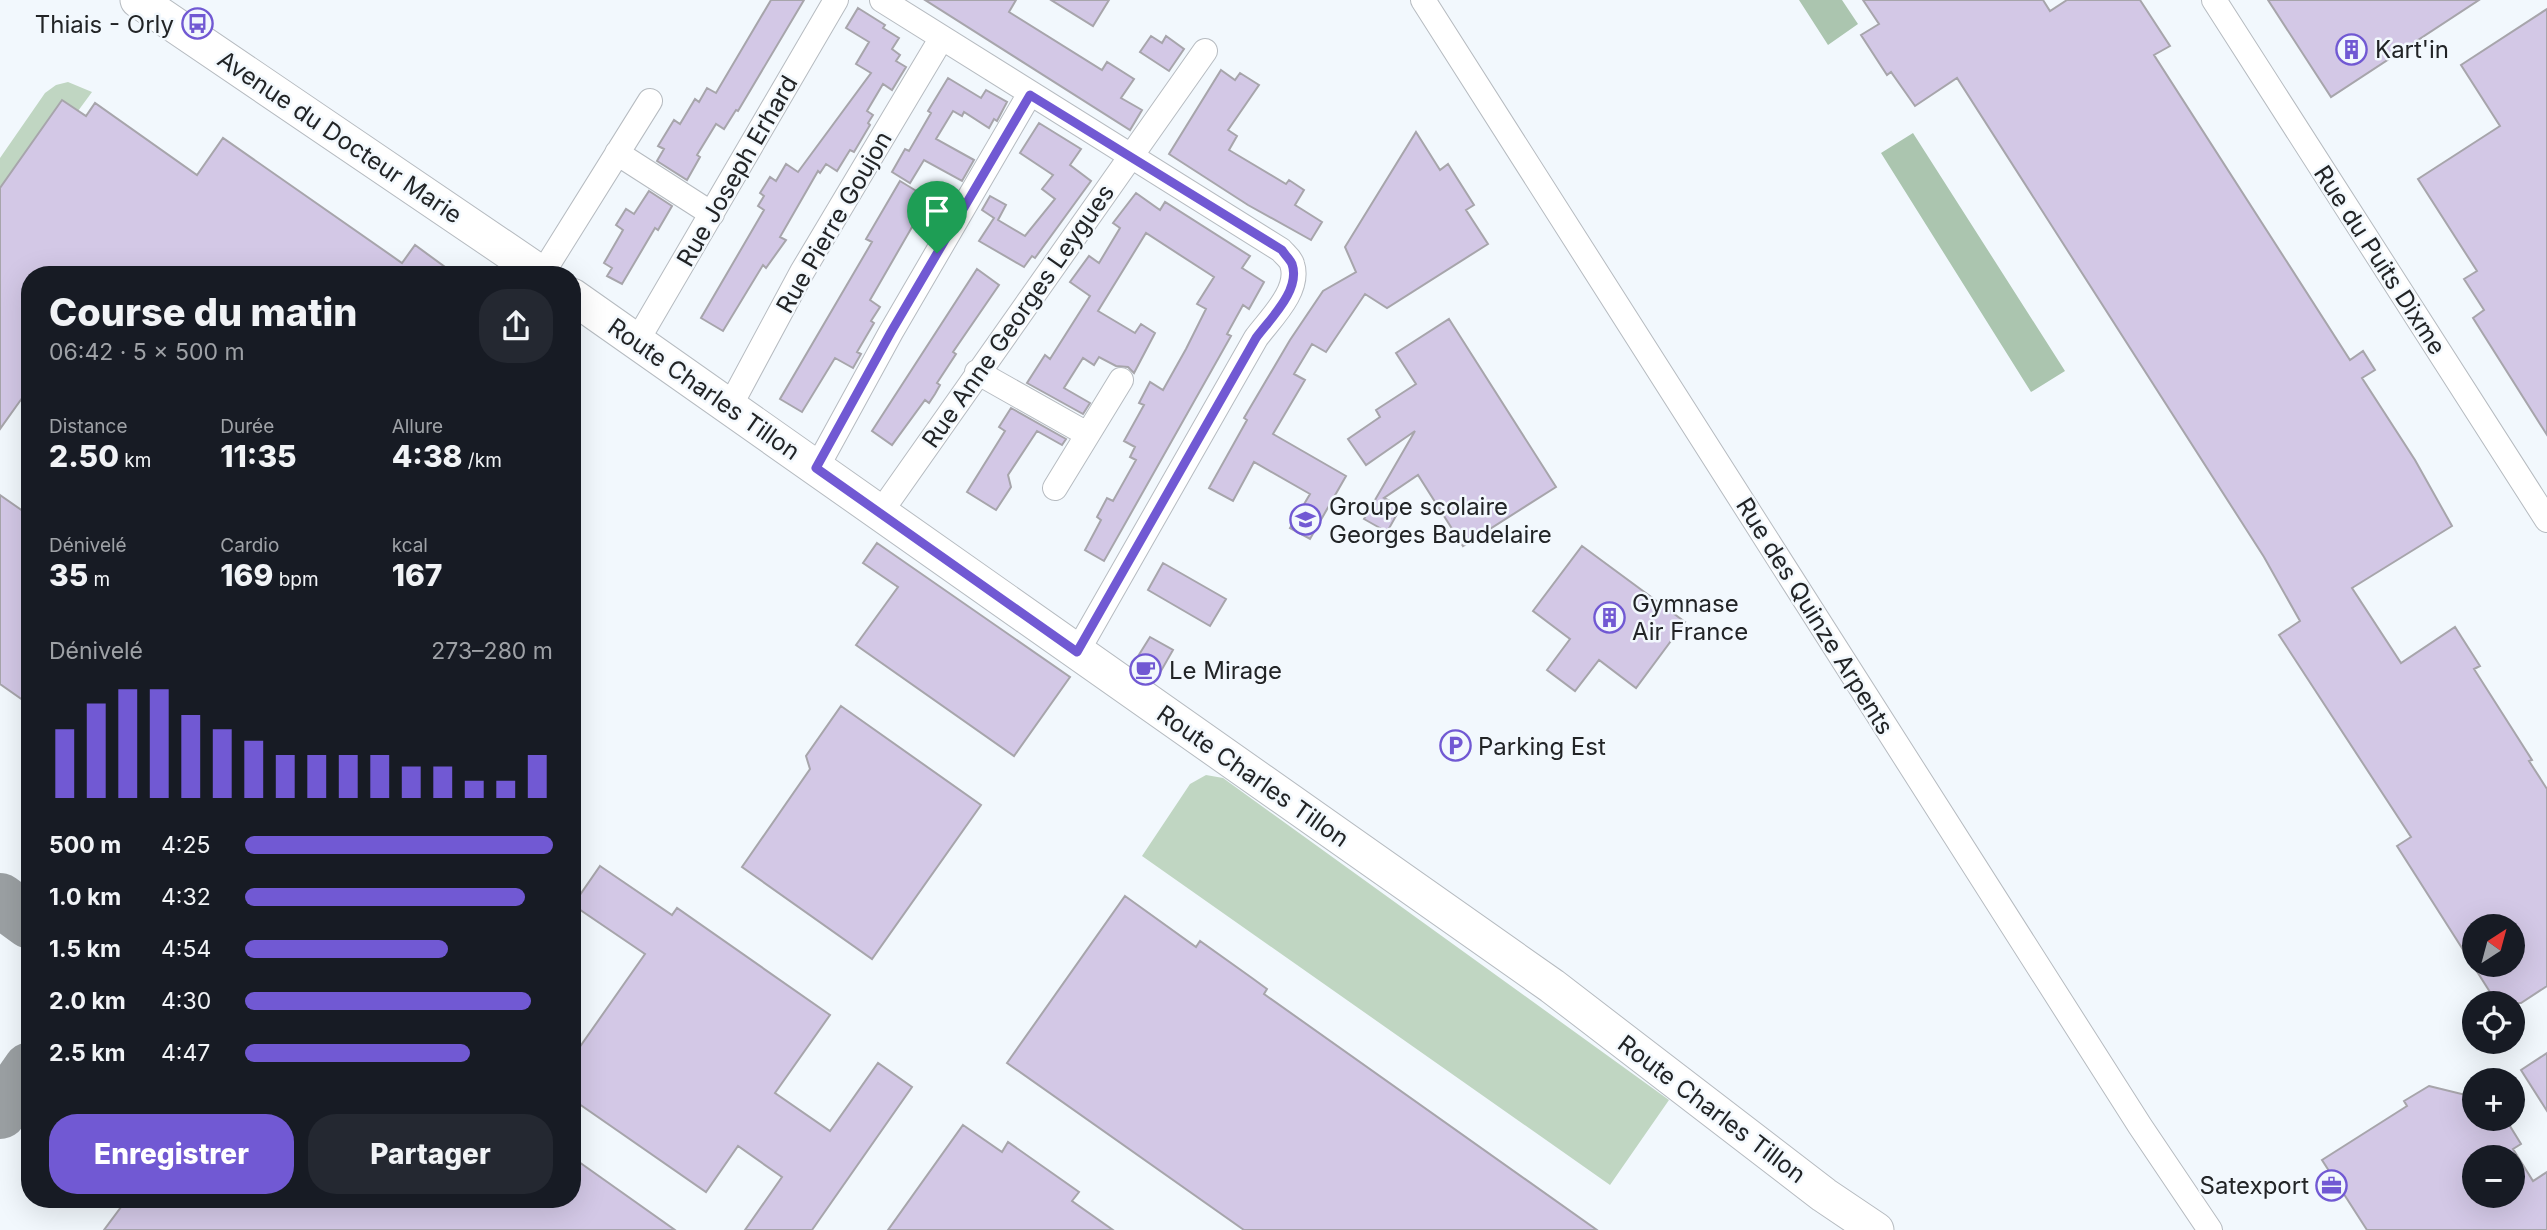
<!DOCTYPE html>
<html lang="fr">
<meta charset="utf-8">
<style>
body{margin:0;font-family:Inter,sans-serif;background:#242831;color:#f1f3f6;height:100vh;display:flex;flex-direction:column;font-size:26px;white-space:nowrap}
*{box-sizing:border-box;margin:0}
p{font-size:23px;color:#9ea1a6}
.icon{flex:none;width:38px;height:38px;fill:none;stroke:currentColor;stroke-width:2;stroke-linecap:round;stroke-linejoin:round}
.map{position:relative;flex:1;overflow:hidden}
.drawer{position:absolute;left:21px;top:266px;width:560px;height:942px;display:flex;flex-direction:column;background:#171b24;border-radius:28px;box-shadow:0 7px 28px #0002}
.drawer>*{flex:none}
.needle{width:46px;rotate:36deg}
.fabs{position:absolute;left:2462px;top:914px;display:grid;gap:14px}
.fabs a{display:grid;place-items:center;width:63px;height:63px;border-radius:50%;background:#171b24;box-shadow:0 7px 28px #0002;font-size:35px}
.pin{position:absolute;display:grid;place-items:center;width:60px;height:60px;color:#fff;margin:-72px -30px;border-radius:50% 50% 50% 0;rotate:-45deg;box-shadow:0 0 7px #0007}
.pin .icon{rotate:45deg}
.round{display:grid;place-items:center;flex:none;width:74px;height:74px;border-radius:28px;background:#242831}
.head{display:flex;align-items:center;justify-content:space-between;height:119px;padding:0 28px}
h1{font-size:38px;font-weight:800;line-height:52px}
.metrics{display:grid;grid-template-columns:repeat(3,1fr);gap:10px;height:119px;padding:7px 28px}
.metrics div{display:grid;align-content:center}
.metrics b{font-size:30px;font-weight:800}
.metrics small{font-size:19px;font-weight:400}
.metrics p{font-size:19px}
.chart{height:196px;padding:14px 28px}
.chart p{display:flex;justify-content:space-between}
.chart svg{width:100%;height:126px;margin-top:7px;stroke:#7159d3;stroke-width:6}
.cta{display:flex;gap:14px;margin-top:auto;padding:14px 28px}
.cta a{flex:1;height:80px;border-radius:28px;background:#7159d3;color:#fff;font-size:28px;font-weight:800;line-height:80px;text-align:center}
.cta a+a{background:#242831;color:#f1f3f6}
ul{padding:0 28px;list-style:none;font-size:23px}
li{display:grid;grid-template-columns:112px 84px 1fr;align-items:center;height:52px}
li i{height:18px;border-radius:9px;background:#7159d3}
.map>svg:first-child{display:block}
</style>
<div class="map">
<svg width="2547" height="1230" viewBox="0 0 2547 1230">
<rect width="100%" height="100%" fill="#f2f8fd"/>
<path fill="#c0d6c2" d="M68,82L92,92L78,111L62,100L0,188V158L45,93L56,85Z
M1206,775L1223,778L1669,1100L1610,1185L1142,856L1190,784Z"/>
<path fill="#abc5af" d="M1799,0H1842L1858,24L1828,45Z
M1913,133L2065,371L2031,392L1881,153Z"/>
<g fill="none" stroke-linecap="round" stroke-linejoin="round">
<path stroke="#9ba0a3" stroke-width="54" d="M0,900L30,922
M0,1112L30,1069"/>
</g>
<path fill="#d3c8e6" stroke="#a7a5ab" stroke-width="2" fill-rule="evenodd" d="M771,0H804L738,111L736,110L724,129L716,124L697,155L700,157L687,180L657,161L664,149L658,146L674,120L680,124L695,99L699,102L707,88L716,93Z
M925,0H1016L1009,12L1102,70L1107,62L1134,79L1121,98L1142,110L1130,130Z
M1051,0H1109L1093,26Z
M1863,0H2043L2050,11L2067,0H2140L2170,46L2154,55L2350,360L2363,351L2375,370L2362,378L2415,460L2452,526L2352,588L2401,663L2455,627L2480,666L2474,669L2532,760L2529,761L2547,789V986L2521,1003H2497L2397,846L2411,837L2279,635L2300,621L2264,557L1957,78L1915,106L1891,72L1887,75L1861,35L1879,24ZM2474,926H2513V964H2474Z
M2268,0H2479L2331,97Z
M858,8L885,25L883,28L899,38L892,49L900,55L896,61L906,67L892,90L883,84L867,111L873,115L868,123L870,125L854,152L850,150L837,171L826,164L820,173L818,171L780,237L786,240L766,268L763,265L723,331L701,318L764,210L758,206L764,196L760,193L770,177L776,181L786,164L798,172L871,73L856,64L869,42L846,28Z
M2547,9V435L2473,318L2484,310L2464,279L2477,271L2418,179L2500,126L2461,65Z
M1151,36L1162,43L1166,36L1184,49L1169,71L1140,52Z
M1221,70L1235,80L1240,73L1259,85L1228,130L1237,136L1229,150L1286,184L1289,180L1304,190L1295,205L1322,222L1311,240L1248,205L1169,154Z
M948,78L981,98L986,90L1007,102L997,121L994,119L989,128L964,112L962,116L953,111L936,139L974,160L962,181L924,160L910,183L892,172L905,149L909,151L931,113L928,111Z
M62,100L86,116L95,103L197,175L223,138L402,263L415,245L456,275H30V387L0,429V188Z
M1039,123L1081,149L1070,165L1091,181L1035,258L1032,256L1024,267L979,241L994,218L982,210L990,196L1006,205L998,220L1025,236L1055,199L1042,189L1053,175L1020,153Z
M1416,132L1440,170L1448,164L1474,205L1466,210L1488,244L1387,308L1365,294L1326,352L1312,344L1294,374L1305,380L1273,434L1346,476L1310,539L1290,528L1310,494L1254,462L1233,501L1209,488L1247,420L1244,418L1290,340L1323,291L1356,272L1345,247Z
M900,181L923,195L917,205L923,208L870,300L880,307L871,321L874,323L857,352L861,354L853,368L835,358L802,412L780,399L872,242L866,239Z
M649,191L672,206L658,230L655,228L622,284L607,276L612,268L604,263L623,230L616,225L626,209L634,214Z
M1136,193L1160,210L1165,202L1250,256L1242,268L1264,282L1249,309L1243,305L1227,334L1231,336L1104,561L1085,550L1101,520L1097,517L1107,498L1113,501L1136,460L1130,457L1135,447L1124,441L1144,405L1139,403L1150,382L1163,390L1186,349L1206,309L1197,304L1214,277L1146,233L1098,311L1135,333L1141,324L1155,333L1134,373L1128,367L1116,366L1099,357L1094,365L1083,358L1064,388L1090,403L1083,414L1027,383L1045,355L1050,359L1090,296L1070,282L1089,256L1099,263L1120,228L1113,223Z
M977,269L999,285L953,352L956,354L937,383L940,385L935,394L929,403L925,400L892,445L872,431Z
M1449,319L1556,487L1463,546L1418,475L1384,498L1401,507L1387,532L1364,519L1415,431L1366,465L1348,439L1380,417L1376,410L1416,384L1396,353Z
M1011,408L1066,439L1062,445L1037,431L1008,475L1011,487L996,510L967,492L1005,431L999,427Z
M0,495L30,516V705L0,684Z
M877,543L1070,677L1014,756L856,645L898,587L863,563Z
M1582,546L1685,622L1636,688L1599,660L1575,691L1547,670L1570,639L1533,611Z
M1163,563L1226,599L1210,626L1148,590Z
M1150,637L1173,650L1161,671L1137,658Z
M841,706L981,805L872,959L742,867L810,769L806,756Z
M600,866L672,915L677,908L830,1015L775,1093L830,1131L878,1063L912,1087L812,1230H745L782,1177L738,1146L706,1192L572,1099V1058L645,954L573,905Z
M1125,896L1196,947L1200,941L1252,978L1267,989L1264,994L1597,1230H1244L1007,1063Z
M2547,1053V1111L2521,1070Z
M2429,1086L2474,1097V1118H2505L2521,1144L2513,1149L2533,1181L2547,1172V1230H2367L2322,1160L2407,1106L2404,1101ZM2474,1157H2513V1195H2474Z
M963,1125L1002,1152L1008,1142L1079,1192L1072,1201L1113,1230H888Z
M572,1157L675,1230H104L127,1199H572Z"/>
<g fill="none" stroke-linecap="round" stroke-linejoin="round">
<defs>
<path id="street" d="M882,0L1281,250C1284,254 1291,259 1292,264C1301,290 1270,319 1256,338L1077,652
M1423,0L2140,1126L2210,1230
M2214,0L2547,520
M617,153L712,214
M542,274L650,101
M637,341L836,0
M977,372L1087,434
M730,406L802,272L941,39
M816,469L891,332L1029,95
M1055,488L1121,380
M880,513L1205,51"/>
<path id="secondary" d="M138,0L543,275
M572,296L1552,986L1824,1195L1876,1230"/>
</defs>
<use href="#street" stroke="#b6bbc0" stroke-width="26"/>
<use href="#secondary" stroke="#b6bbc0" stroke-width="37"/>
<use href="#street" stroke="#fff" stroke-width="24"/>
<use href="#secondary" stroke="#fff" stroke-width="35"/>
</g>
<g fill="none" stroke-linecap="round" stroke-linejoin="round">
<defs>
<path id="route" d="M1030,95L1282,250C1284,254 1290,259 1292,264C1301,290 1270,319 1256,338L1077,652L816,468L891,332Z"/>
</defs>
<use href="#route" stroke="#fff" stroke-width="14"/>
<use href="#route" stroke="#7159d3" stroke-width="9"/>
</g>
<defs>
<symbol id="bus-ring" viewBox="-11 -11 22 22"><circle r="9.5" fill="#f2f8fd" stroke="#7159d3" stroke-width="1.5"/><path d="M-5-6H5V4H4V6H2V4H-2V6H-4V4H-5ZM-3.5-4V0h7V-4ZM-3.5 1.2v1.5H-2V1.2ZM2 1.2v1.5H3.5V1.2Z" fill="#7159d3"/></symbol>
<symbol id="building-ring" viewBox="-11 -11 22 22"><circle r="9.5" fill="#f2f8fd" stroke="#7159d3" stroke-width="1.5"/><path d="M-4-6H4V6H1V3H-1V6H-4ZM-2.5-4.3h1.7v1.8h-1.7ZM.8-4.3h1.7v1.8H.8ZM-2.5-1h1.7V.8h-1.7ZM.8-1h1.7V.8H.8Z" fill="#7159d3"/></symbol>
<symbol id="school-ring" viewBox="-11 -11 22 22"><circle r="9.5" fill="#f2f8fd" stroke="#7159d3" stroke-width="1.5"/><path d="M0-5L7-2L0 1L-7-2ZM-4 1L0 2.5L4 1V4Q0 6-4 4Z" fill="#7159d3"/></symbol>
<symbol id="cafe-ring" viewBox="-11 -11 22 22"><circle r="9.5" fill="#f2f8fd" stroke="#7159d3" stroke-width="1.5"/><path d="M-5.5-4.5H6V0H3Q3 3.5 0 3.5H-2.5Q-5.5 3.5-5.5 0ZM3-3.2v2h1.7v-2ZM-6 4.5H4V6H-6Z" fill="#7159d3"/></symbol>
<symbol id="parking-ring" viewBox="-11 -11 22 22"><circle r="9.5" fill="#f2f8fd" stroke="#7159d3" stroke-width="1.5"/><path d="M-3.5-5.5H1a3.5 3.5 0 0 1 0 7H-1V5.5H-3.5ZM-1-3.4V-.6H.8a1.4 1.4 0 0 0 0-2.8Z" fill="#7159d3"/></symbol>
<symbol id="office-ring" viewBox="-11 -11 22 22"><circle r="9.5" fill="#f2f8fd" stroke="#7159d3" stroke-width="1.5"/><path d="M-6-3h4V-5.5h4V-3h4V5H-6ZM-1-4.5V-3h2v-1.5ZM-6 0V1H6V0Z" fill="#7159d3"/></symbol>
</defs>
<g fill-rule="evenodd">
<use href="#bus-ring" x="180" y="6" width="35" height="35"/>
<use href="#building-ring" x="2334" y="32" width="35" height="35"/>
<use href="#school-ring" x="1288" y="502" width="35" height="35"/>
<use href="#building-ring" x="1592" y="600" width="35" height="35"/>
<use href="#cafe-ring" x="1128" y="652" width="35" height="35"/>
<use href="#parking-ring" x="1438" y="728" width="35" height="35"/>
<use href="#office-ring" x="2314" y="1168" width="35" height="35"/>
</g>
<g text-anchor="middle" dominant-baseline="central" stroke-width="5" stroke-linejoin="round" paint-order="stroke">
<g font-size="24" fill="#222426" stroke="#f2f8fd" text-anchor="start">
<text x="174" y="24" text-anchor="end">Thiais - Orly</text>
<text x="2375" y="49">Kart'in</text>
<text x="1329" y="506">Groupe scolaire<tspan x="1329" dy="28">Georges Baudelaire</tspan></text>
<text x="1632" y="603">Gymnase<tspan x="1632" dy="28">Air France</tspan></text>
<text x="1169" y="670">Le Mirage</text>
<text x="1478" y="746">Parking Est</text>
<text x="2309" y="1185" text-anchor="end">Satexport</text>
</g>
<g font-size="24" fill="#222426" stroke="#f2f8fd">
<text transform="translate(340 137) rotate(34)">Avenue du Docteur Marie</text>
<text transform="translate(737 171) rotate(-60)">Rue Joseph Erhard</text>
<text transform="translate(834 222) rotate(-60)">Rue Pierre Goujon</text>
<text transform="translate(2380 260) rotate(57)">Rue du Puits Dixme</text>
<text transform="translate(1018 316) rotate(-55)">Rue Anne Georges Leygues</text>
<text transform="translate(704 389) rotate(35)">Route Charles Tillon</text>
<text transform="translate(1815 616) rotate(58)">Rue des Quinze Arpents</text>
<text transform="translate(1253 776) rotate(35)">Route Charles Tillon</text>
<text transform="translate(1712 1109) rotate(37)">Route Charles Tillon</text>
</g>
</g>
</svg>
<div class="fabs">
<a><svg class="needle" viewBox="-14 -14 28 28"><path d="M0-13l5 13h-10z" fill="#e53935"/><path d="M0 13l5-13h-10z" fill="#9ea1a6"/></svg></a>
<a><svg class="icon" aria-label="locate" viewBox="0 0 24 24"><circle cx="12" cy="12" r="6"/><path d="M12 2v4M12 18v4M2 12h4M18 12h4"/></svg></a>
<a>+</a>
<a>−</a>
</div>
<div class="pin" style="left:937px;top:253px;background:#1e9e55"><svg class="icon" aria-label="arrive" viewBox="0 0 24 24"><path d="M6 21V4h12l-3 4 3 4H6"/></svg></div>
<section class="drawer">
<div class="head"><div><h1>Course du matin</h1><p>06:42 · 5 × 500 m</p></div><a class="round"><svg class="icon" aria-label="share" viewBox="0 0 24 24"><path d="M12 15V3M7 8l5-5 5 5M5 13v7h14v-7"/></svg></a></div>
<div class="metrics">
<div><p>Distance</p><b>2.50<small> km</small></b></div>
<div><p>Durée</p><b>11:35</b></div>
<div><p>Allure</p><b>4:38<small> /km</small></b></div>
</div>
<div class="metrics">
<div><p>Dénivelé</p><b>35<small> m</small></b></div>
<div><p>Cardio</p><b>169<small> bpm</small></b></div>
<div><p>kcal</p><b>167</b></div>
</div>
<div class="chart"><p><span>Dénivelé</span>273–280 m</p>
<svg viewBox="0 0 160 44" preserveAspectRatio="none"><path d="M5 44V20M15 44V11M25 44V6M35 44V6M45 44V15M55 44V20M65 44V24M75 44V29M85 44V29M95 44V29M105 44V29M115 44V33M125 44V33M135 44V38M145 44V38M155 44V29"/></svg>
</div>
<ul>
<li><b>500 m</b>4:25<i style="width:100%"></i></li>
<li><b>1.0 km</b>4:32<i style="width:91%"></i></li>
<li><b>1.5 km</b>4:54<i style="width:66%"></i></li>
<li><b>2.0 km</b>4:30<i style="width:93%"></i></li>
<li><b>2.5 km</b>4:47<i style="width:73%"></i></li>
</ul>
<div class="cta"><a>Enregistrer</a><a>Partager</a></div>
</section>
</div>
